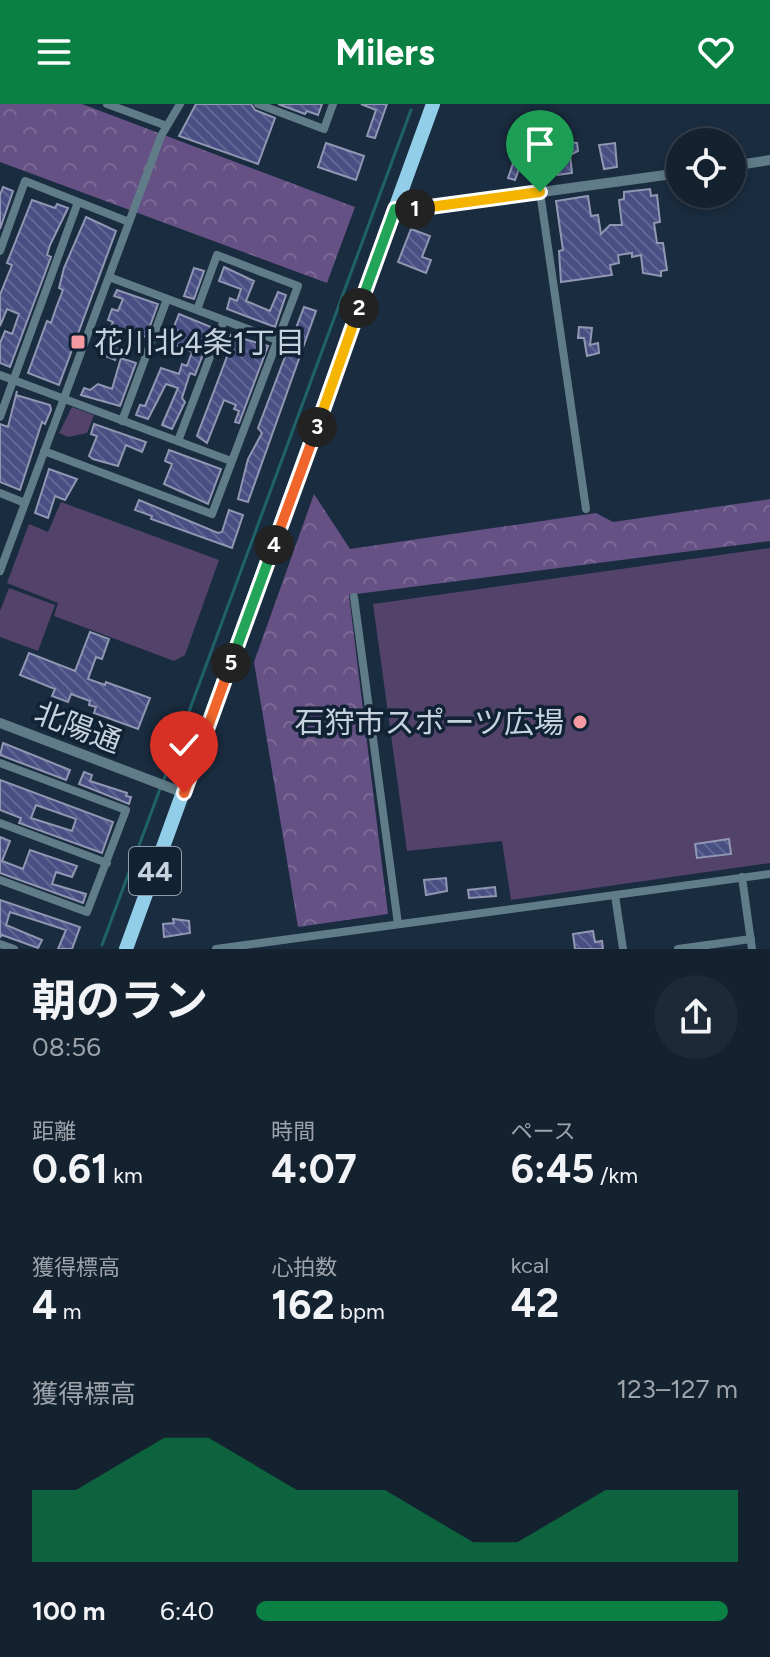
<!DOCTYPE html>
<html lang="ja">
<meta charset="utf-8">
<style>
body{margin:0;font-family:Figtree,"Noto Sans JP",sans-serif;background:#1d2937;color:#f1f3f6;height:100vh;display:flex;flex-direction:column;font-size:30px;white-space:nowrap}
*{box-sizing:border-box;margin:0}
p{font-size:26px;color:#9da3aa}
.icon{flex:none;width:44px;height:44px;fill:none;stroke:currentColor;stroke-width:2;stroke-linecap:round;stroke-linejoin:round}
.map{position:relative;height:845px;overflow:hidden}
.side{display:flex;flex-direction:column;background:#14212f;flex:1}
.side>*{flex:none}
.fabs{position:absolute;left:666px;top:24px;display:grid;gap:16px}
.fabs a{display:grid;place-items:center;width:80px;height:80px;border-radius:50%;background:#14212f;box-shadow:0 4px 12px #0003,0 0 0 2px #333e4b;font-size:40px}
.pin{position:absolute;display:grid;place-items:center;width:68px;height:68px;color:#fff;margin:-82px -34px;border-radius:50% 50% 50% 0;rotate:-45deg;box-shadow:0 0 8px #0007}
.pin .icon{rotate:45deg}
.km{position:absolute;width:40px;height:40px;margin:-20px;border-radius:50%;background:#222;color:#fff;font-size:22px;line-height:40px;text-align:center}
.round{display:grid;place-items:center;flex:none;width:84px;height:84px;border-radius:42px;background:#1d2937}
.summary{display:flex;align-items:center;justify-content:space-between;height:136px;padding:0 32px}
h1{font-size:44px;font-weight:700;line-height:60px}
.metrics{display:grid;grid-template-columns:repeat(3,1fr);gap:12px;height:136px;padding:8px 32px}
.metrics div{display:grid;align-content:center}
.metrics b{font-size:40px;font-weight:700}
.metrics small{font-size:22px;font-weight:400}
.metrics p{font-size:22px}
.chart{height:224px;padding:16px 32px}
.chart p{display:flex;justify-content:space-between}
.chart svg{width:100%;height:144px;margin-top:8px;fill:#0b8043;opacity:.7}
ul{padding:0 32px;list-style:none;font-size:26px}
li{display:grid;grid-template-columns:128px 96px 1fr;align-items:center;height:60px}
li i{height:20px;border-radius:10px;background:#0b8043}
header{display:flex;justify-content:space-between;align-items:center;height:104px;padding:0 32px;background:#0b8043;color:#fff;font-size:36px;font-weight:700}
.map>svg:first-child{display:block}
</style>
<header><svg class="icon" aria-label="menu" viewBox="0 0 24 24"><path d="M4 6h16M4 12h16M4 18h16"/></svg>Milers<svg class="icon" aria-label="heart" viewBox="0 0 24 24"><path d="M12 20l-8-8c-3-5 5-10 8-4 3-6 11-1 8 4z"/></svg></header>
<div class="map">
<svg width="770" height="845" viewBox="0 0 770 845">
<defs>
<pattern id="forest-crowns" width="20" height="18" patternUnits="userSpaceOnUse" patternTransform="scale(2)"><rect width="20" height="18" fill="#655184"/><path d="M2 6a3 3 0 1 1 6 0M12 15a3 3 0 1 1 6 0" fill="none" stroke="#7a6995"/></pattern>
<pattern id="building-back-hatch" width="6" height="6" patternUnits="userSpaceOnUse" patternTransform="scale(2)"><rect width="6" height="6" fill="#484f82"/><path d="M-1 5l2 2M0 0l6 6M5-1l2 2" fill="none" stroke="#616793"/></pattern>
</defs>
<rect width="100%" height="100%" fill="#1a2c3f"/>
<path fill="#53436b" d="M72,303L94,311L87,329L68,333L59,329Z
M61,398L219,456L185,551L174,557L54,512L58,499L7,479L29,420L48,428Z
M770,444V759L511,796L502,737L407,747L373,500Z
M9,484L55,501L38,547L0,533V507Z"/>
<path fill="url(#forest-crowns)" d="M0,0H82L355,103L327,179L0,58Z
M314,390L350,445L596,409L613,418L770,395V437L349,491L388,810L298,823L254,558Z"/>
<g fill="none" stroke-linecap="round" stroke-linejoin="round">
<path stroke="#1f6368" stroke-width="3" d="M163,678L411,6
M102,841L160,685"/>
</g>
<path fill="url(#building-back-hatch)" stroke="#9197b3" stroke-width="2" fill-rule="evenodd" d="M196,0H251L255,6L275,14L258,60L179,32Z
M278,0H322L318,11L307,7L305,10Z
M361,0H387L375,34L367,32L376,6Z
M563,38L577,39L578,47L570,51L572,69L558,71L551,41Z
M326,39L364,52L356,76L318,63Z
M615,39L617,63L604,65L599,41Z
M518,45L536,52L532,64L521,59L515,76L508,74Z
M3,83L13,87L0,125V91Z
M650,85L651,92L657,91L660,118L654,119L657,139H663L667,166L661,167V172L643,169L641,151L632,153V149L618,151L619,159L610,161L612,171L561,178L559,147L563,146L556,97L588,92L591,112L598,111L601,130L610,121H622L619,96L624,95V88Z
M32,96L55,104L57,100L68,104L50,141L47,151L51,153L10,263L0,259V239L5,227L12,230L19,210L7,205L0,222V191L12,161L7,159Z
M86,113L116,127L59,281L28,269L47,217L51,219L56,204L63,186L59,184L64,164Z
M411,125L430,132L422,153L431,156L426,169L398,158Z
M224,163L254,177L246,197L270,207L278,188L286,191L275,223L227,205L230,194L237,197L241,185L219,177Z
M194,164L204,167L194,195L184,192Z
M117,186L158,200L146,233L123,224L115,256L100,250L113,218L108,216L112,205L118,207L123,195L114,192Z
M304,203L316,207L248,398L238,395L248,355L262,329L258,324Z
M179,210L211,223L205,239L207,240L195,271L190,269L182,294L185,298L172,325L162,321L178,284L166,280L148,315L136,311L140,301L145,302L161,264L179,270L182,260L187,262L192,248L168,238Z
M579,223L592,224L590,241L598,239L599,249L587,252L584,234H578Z
M231,231L268,242L239,319L235,318L239,307L234,305L236,301L224,296L207,339L197,332L231,242L227,240Z
M121,254L136,259L120,302L81,291L84,284L90,286L98,280L112,285Z
M17,287L16,291L50,301L51,306L45,320L42,318L20,386L0,378V320L8,323Z
M94,320L146,338L142,348L126,341L118,362L93,355L89,352L97,332L91,330Z
M169,346L221,365L208,400L164,380L172,360L165,357Z
M49,365L77,375L65,396L55,392L48,414L35,409Z
M139,396L218,429L222,428L229,406L243,411L232,444L151,415L152,412L135,406Z
M90,528L109,535L102,555L96,553L88,575L105,581L106,578L150,594L138,625L94,609L96,603L89,601L90,597L71,590L68,598L52,592L55,585L20,571L29,549L75,567Z
M3,639L70,666L66,676L0,651Z
M84,668L92,671L90,677L127,689L126,692L131,693L129,700L79,680Z
M0,676L113,718L102,749L19,719L21,714L0,706ZM36,701L76,715L72,727L31,714Z
M0,733L10,737L2,757L23,765L30,746L77,762L72,773L56,768L52,780L86,790L83,799L0,769Z
M729,735L731,750L697,754L695,740Z
M446,774L447,787L426,791L424,776Z
M495,783L496,792L469,794L468,786Z
M0,796L80,823L72,845H58L66,826L10,808L6,821L42,836L38,844L2,831L0,833Z
M173,815L189,817L190,829L164,833L163,820L174,819Z
M593,827L595,838L602,837L603,845H575L573,830Z"/>
<g fill="none" stroke-linecap="round" stroke-linejoin="round">
<path stroke="#607c88" stroke-width="8" d="M107,0L167,22
M258,0L324,25L333,0
M540,88L586,405
M0,147L25,77L129,118
M109,173L277,236
M0,271L231,357
M0,313L78,98
M122,317L167,195
M178,337L224,216
M44,347L212,410L298,182L217,151L197,206
M0,389L25,399
M0,467L161,32L180,0
M354,493L398,820
M0,659L126,706L87,808L0,776
M0,719L107,759
M742,773L752,845
M615,791L623,845
M0,840L14,845
M216,845L770,770
M678,845L751,835"/>
<path stroke="#607c88" stroke-width="10" d="M732,62L770,56
M395,105L411,106L680,69
M0,619L184,689"/>
<path stroke="#93cee8" stroke-width="14" d="M126,845L433,0"/>
</g>
<g fill="none" stroke-linecap="round" stroke-linejoin="round">
<defs>
<path id="split-1" d="M415,105L540,88"/>
<path id="split-2" d="M359,204L395,105H415"/>
<path id="split-3" d="M317,323L359,204"/>
<path id="split-4" d="M274,441L317,323"/>
<path id="split-5" d="M231,559L274,441"/>
<path id="split-6" d="M184,689L231,559"/>
</defs>
<use href="#split-1" stroke="#fff" stroke-width="16"/>
<use href="#split-2" stroke="#fff" stroke-width="16"/>
<use href="#split-3" stroke="#fff" stroke-width="16"/>
<use href="#split-4" stroke="#fff" stroke-width="16"/>
<use href="#split-5" stroke="#fff" stroke-width="16"/>
<use href="#split-6" stroke="#fff" stroke-width="16"/>
<use href="#split-1" stroke="#f5b400" stroke-width="10"/>
<use href="#split-2" stroke="#22a559" stroke-width="10"/>
<use href="#split-3" stroke="#f5b400" stroke-width="10"/>
<use href="#split-4" stroke="#f0652b" stroke-width="10"/>
<use href="#split-5" stroke="#22a559" stroke-width="10"/>
<use href="#split-6" stroke="#f0652b" stroke-width="10"/>
</g>
<g fill="#f49aa0" stroke="#102234" stroke-width="3">
<rect x="70" y="230" width="16" height="16" rx="4"/>
<circle cx="580" cy="618" r="8"/>
</g>
<g text-anchor="middle" dominant-baseline="central" stroke-width="7" stroke-linejoin="round" paint-order="stroke">
<rect fill="#102234" stroke="#909dac" stroke-width="2" x="129" y="743" width="52" height="48" rx="6"/>
<g font-size="28" font-weight="bold" fill="#c7d2df">
<text x="155" y="767">44</text>
</g>
<g font-size="30" fill="#c7d2df" stroke="#102234" text-anchor="start">
<text x="94" y="238">花川北4条1丁目</text>
<text x="564" y="618" text-anchor="end">石狩市スポーツ広場</text>
</g>
<g font-size="30" fill="#c7d2df" stroke="#102234">
<text transform="translate(78 623) rotate(21)">北陽通</text>
</g>
</g>
</svg>
<div class="fabs">
<a><svg class="icon" aria-label="locate" viewBox="0 0 24 24"><circle cx="12" cy="12" r="6"/><path d="M12 2v4M12 18v4M2 12h4M18 12h4"/></svg></a>
</div>
<div class="pin" style="left:540px;top:88px;background:#1e9e55"><svg class="icon" aria-label="arrive" viewBox="0 0 24 24"><path d="M6 21V4h12l-3 4 3 4H6"/></svg></div>
<div class="pin" style="left:184px;top:689px;background:#d93025"><svg class="icon" aria-label="check" viewBox="0 0 24 24"><path d="M5 12l5 5 9-10"/></svg></div>
<b class="km" style="left:415px;top:105px">1</b>
<b class="km" style="left:359px;top:204px">2</b>
<b class="km" style="left:317px;top:323px">3</b>
<b class="km" style="left:274px;top:441px">4</b>
<b class="km" style="left:231px;top:559px">5</b>
</div>
<section class="side">
<div class="summary"><div><h1>朝のラン</h1><p>08:56</p></div><a class="round"><svg class="icon" aria-label="share" viewBox="0 0 24 24"><path d="M12 15V3M7 8l5-5 5 5M5 13v7h14v-7"/></svg></a></div>
<div class="metrics">
<div><p>距離</p><b>0.61<small> km</small></b></div>
<div><p>時間</p><b>4:07</b></div>
<div><p>ペース</p><b>6:45<small> /km</small></b></div>
</div>
<div class="metrics">
<div><p>獲得標高</p><b>4<small> m</small></b></div>
<div><p>心拍数</p><b>162<small> bpm</small></b></div>
<div><p>kcal</p><b>42</b></div>
</div>
<div class="chart"><p><span>獲得標高</span>123–127 m</p>
<svg viewBox="0 0 160 44" preserveAspectRatio="none"><path d="M0 44V22L10 22L20 14L30 6L40 6L50 14L60 22L70 22L80 22L90 30L100 38L110 38L120 30L130 22L140 22L150 22L160 22V44z"/></svg>
</div>
<ul>
<li><b>100 m</b>6:40<i style="width:98%"></i></li>
</ul>
</section>
